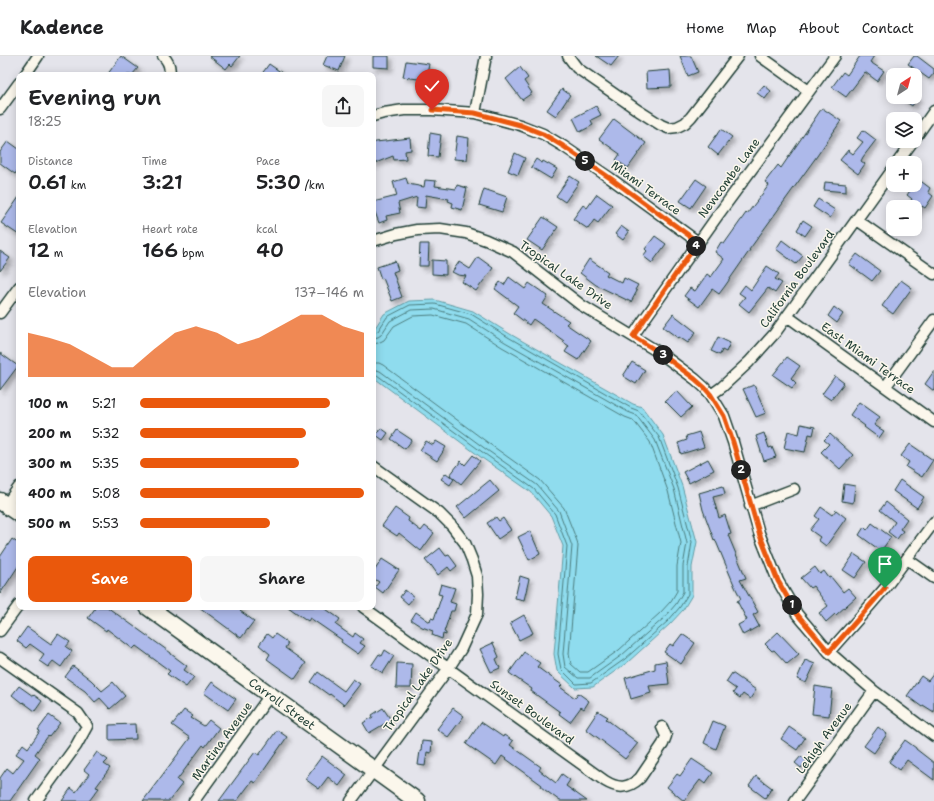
<!DOCTYPE html>
<meta charset="utf-8">
<style>
body{margin:0;font-family:"Shantell Sans",sans-serif;background:#f6f6f6;color:#202124;height:100vh;display:flex;flex-direction:column;font-size:15px;white-space:nowrap}
*{box-sizing:border-box;margin:0}
p{font-size:13px;color:#757577}
.icon{flex:none;width:22px;height:22px;fill:none;stroke:currentColor;stroke-width:2;stroke-linecap:round;stroke-linejoin:round}
.map{position:relative;flex:1;overflow:hidden}
.sheet{position:absolute;left:16px;top:16px;width:360px;height:538px;display:flex;flex-direction:column;background:#fff;border-radius:8px;box-shadow:0 2px 10px #0003}
.sheet>*{flex:none}
.needle{width:26px;rotate:36deg}
.tools{position:absolute;left:886px;top:12px;display:grid;gap:8px}
.tools a{display:grid;place-items:center;width:36px;height:36px;border-radius:8px;background:#fff;box-shadow:0 2px 10px #0003;font-size:20px}
.pin{position:absolute;display:grid;place-items:center;width:34px;height:34px;color:#fff;margin:-41px -17px;border-radius:50% 50% 50% 0;rotate:-45deg;box-shadow:0 0 4px #0007}
.pin .icon{rotate:45deg}
.km{position:absolute;width:20px;height:20px;margin:-10px;border-radius:50%;background:#222;color:#fff;font-size:11px;line-height:20px;text-align:center}
.round{display:grid;place-items:center;flex:none;width:42px;height:42px;border-radius:8px;background:#f6f6f6}
.overview{display:flex;align-items:center;justify-content:space-between;height:68px;padding:0 12px}
h1{font-size:22px;font-weight:600;line-height:30px}
.metrics{display:grid;grid-template-columns:repeat(3,1fr);gap:6px;height:68px;padding:4px 12px}
.metrics div{display:grid;align-content:center}
.metrics b{font-size:20px;font-weight:600}
.metrics small{font-size:11px;font-weight:400}
.metrics p{font-size:11px}
.chart{height:112px;padding:8px 12px}
.chart p{display:flex;justify-content:space-between}
.chart svg{width:100%;height:72px;margin-top:4px;fill:#ea580c;opacity:.7}
.button{display:flex;gap:8px;margin-top:auto;padding:8px 12px}
.button a{flex:1;height:46px;border-radius:8px;background:#ea580c;color:#fff;font-size:16px;font-weight:600;line-height:46px;text-align:center}
.button a+a{background:#f6f6f6;color:#202124}
ul{padding:0 12px;list-style:none;font-size:13px}
li{display:grid;grid-template-columns:64px 48px 1fr;align-items:center;height:30px}
li i{height:10px;border-radius:5px;background:#ea580c}
header{display:flex;align-items:center;gap:24px;box-sizing:border-box;height:56px;padding:0 20px;background:#fff;border-bottom:1px solid #e0e0e0}
header strong{font-size:19px}
nav{display:flex;gap:22px;margin-inline-start:auto;font-size:14px}
.map>svg:first-child{display:block}
</style>
<header>
<strong>Kadence</strong>
<nav><a>Home</a><a>Map</a><a>About</a><a>Contact</a></nav>
</header>
<div class="map">
<svg width="934" height="745" viewBox="0 0 934 745">
<defs>
<filter id="shadow"><feDropShadow dx="3.5" dy="3.5" stdDeviation="2" flood-color="#0004"/></filter>
</defs>
<rect width="100%" height="100%" fill="#e4e4eb"/>
<filter id="ink" filterUnits="userSpaceOnUse"><feTurbulence type="fractalNoise" baseFrequency=".025" numOctaves="2"/><feDisplacementMap in="SourceGraphic" scale="8" xChannelSelector="R" yChannelSelector="G"/><feConvolveMatrix kernelMatrix="1 2 1 2 8 2 1 2 1" color-interpolation-filters="sRGB"/></filter>
<g filter="url(#ink)">
<path fill="#8fdcee" stroke="#629ca4" d="M435,244L473,255L510,278L633,348L642,351L663,379L682,430L697,486L692,511V539L683,554L670,568L628,606L593,631L575,632L557,615L554,598L563,490L551,460L531,436L482,402L373,321V275L384,258L409,245Z"/>
<g fill="none" stroke-linecap="round" stroke-linejoin="round">
<path stroke="#4c7d7e" stroke-width="1" d="M373,277L378,275L387,261L410,249L435,248L471,258L508,281L631,352L639,355L659,381L678,432L692,486L688,511V538L680,551L668,565L625,603L591,627L576,628L561,613L558,598L567,490L555,458L534,433L485,398L377,319L373,318
M373,282L378,281L381,279L390,265L411,254L434,253L469,263L505,286L628,356L636,359L655,384L674,433L687,487L683,510V536L676,548L664,562L622,599L590,622H578L565,611L563,598L572,490L559,455L537,429L487,394L380,315L373,313
M373,288L378,287L384,284L394,270L413,260L433,259L466,268L502,291L625,361L633,364L650,386L668,435L681,487L677,510V535L671,545L660,557L619,594L588,616H580L571,608L569,598L578,490L577,485L564,452L540,424L491,389L383,309L379,307H373"/>
</g>
<path fill="#adb9ea" stroke="#1f3d34" filter="url(#shadow)" d="M121,0L138,12L132,19H107Z
M209,0H240L232,10L230,8L226,13Z
M327,0H345L339,15L323,9Z
M373,0H389V12L373,11Z
M596,0H619L611,10Z
M680,0H691L698,16L688,20Z
M860,0H874L870,6L884,15L877,25L865,16L846,41L832,31L843,16L847,19Z
M914,0H917L934,13V17L929,23L908,8Z
M406,5L429,8L426,24L403,21Z
M269,8L285,19H261Z
M520,11L528,22L524,25L532,37L522,44L506,23Z
M670,14L671,31L647,32L646,16Z
M764,29L771,35L765,43L757,37Z
M562,33L570,39L556,60L547,54Z
M899,41H918L912,50Z
M596,50L601,59L591,64L593,69L580,76L573,62Z
M822,52L841,65L817,100L749,194H750L725,230L719,238L712,233L699,251L684,240L690,232L695,235L707,218L711,221L724,203L715,196L721,186L724,188L746,157L747,158L769,129L765,126L778,109L781,112Z
M614,63L646,87L628,112L616,104L620,98L599,83Z
M721,73L732,81L718,99L708,91Z
M863,74L876,84L863,101L861,105L865,108L858,118L840,104L848,94L853,98L863,86L857,82Z
M430,77L441,79L438,101L428,100Z
M457,80L469,82L467,104L454,103Z
M410,82L411,94L405,95L406,103L394,104L393,100L373,108V87L376,86Z
M8,85L19,93V112L15,118L0,107V96Z
M515,97L525,102L518,119L508,115Z
M536,103L542,107L543,105L557,113L551,123L531,111Z
M570,120L579,126L565,146L556,140Z
M406,122L408,128L424,131L425,124L436,125L435,130L456,133L457,129L467,132L462,154L452,151L453,147L448,145L449,143L426,139L425,152L416,151L417,141L398,147L400,157L386,160L387,164L379,167L375,156H373V146L397,140L393,126Z
M696,123L706,130L691,152L680,145Z
M918,123L930,132L928,136L933,140L925,152L922,150L915,160V151H907L912,143L907,139L914,129H915V127Z
M825,126L846,128V136L824,134Z
M484,133L507,141L502,156L479,149Z
M597,138L612,149L598,167L594,164L588,173L573,163L583,149L587,152Z
M19,141V179L1,167Z
M818,143L835,154L830,162L813,151Z
M543,161L558,171L542,194L527,184Z
M803,164L812,170L805,180L797,174Z
M621,170L629,176L623,184L615,178Z
M655,180L666,188L652,207L643,200L647,195L645,193Z
M782,184L803,200L796,208L776,193Z
M420,188H429L428,210H419Z
M0,195L10,202L0,215Z
M857,198L880,215L872,225L849,208Z
M478,201L493,212L476,235L462,226L466,220L458,219L452,216L459,206L470,213Z
M589,203L608,216L606,219L622,227L624,222L638,229L635,234L637,235L631,246L596,229L580,217Z
M432,204L446,205V219L432,218Z
M395,205L398,214L393,216L402,241L392,245L383,222L381,223L377,211Z
M767,210L779,218L775,223L782,227L775,237L768,232L749,256L739,248L745,241L739,237L745,229L751,234Z
M509,221L525,233L529,227L548,240L543,248L569,265L566,268L591,285L578,304L565,296L569,290L563,286L564,285L533,263L529,269L513,257L518,250L495,233L500,226L504,229Z
M901,224L912,232L893,258L882,250Z
M834,251L843,258L837,267L828,260Z
M673,258L696,276L688,287L679,281L678,282L663,271Z
M718,281L730,287L726,296L722,294L720,299L711,295Z
M0,297L18,310L0,334Z
M787,301L800,310L791,322L796,327L792,332L773,319Z
M632,306L645,314L636,328L623,320Z
M934,315V335L925,328Z
M835,320L844,327L831,344L822,338Z
M754,329L766,357L756,361L743,333Z
M677,335L692,351L681,361L665,345Z
M859,346L880,361L874,369L884,375L879,382L864,371L865,370L850,359Z
M801,368L815,371L813,379L809,378L805,396L784,392L788,375L799,378Z
M381,372L388,377L383,384L376,379Z
M397,374L412,384L405,393L391,383Z
M699,376L704,391L681,398L678,387L687,384L686,380Z
M764,377L769,392L772,391L776,401L764,405L756,380Z
M830,378L853,399L840,413L821,396L829,388L824,384Z
M426,385L433,389L436,385L446,391L437,405L420,394Z
M910,388L933,404L922,421L906,411L909,406L901,400Z
M473,399L480,405L461,428L450,419L461,405L465,409Z
M708,403L714,414L689,427L683,416Z
M446,417L454,423L450,429L441,423Z
M490,424L499,435L466,462L457,451Z
M900,424L924,441L917,452L893,435Z
M844,428L855,430L853,447L842,445Z
M723,430L725,438L713,441L719,462L725,459L731,478L728,479L746,522L740,524L758,556L753,559L759,570L743,579L738,569L747,564L737,545L741,543L735,531L715,483L714,484L703,454L699,437Z
M886,446L907,463L900,473L903,475L897,483L888,476L895,466L880,454Z
M821,451L832,459L836,454L846,462L826,490L818,484L820,481L810,474L819,463L815,460Z
M395,452L409,462L408,465L421,475L425,470L434,477L421,495L399,477L397,480L382,470Z
M496,461L499,465L503,462L511,474L498,483L487,467Z
M872,467L891,481L881,495L859,479L864,471L867,474Z
M530,475L540,498L529,504L518,481Z
M12,483L19,488V509L0,538V501Z
M440,492L446,500L449,499L457,510L451,515L448,511L438,519L431,509L430,510L425,504Z
M854,498L866,506L855,522L843,514Z
M382,503L399,514L383,537L375,531L379,526L373,522V517Z
M815,511L820,518L824,515L829,522L831,521L843,536L848,532L856,541L836,559L835,558L826,566L819,557L828,550L813,530L810,532L801,522Z
M520,520L529,523L524,544L515,542Z
M441,528L455,532L450,546L456,548L454,555H451L444,576L446,577V579L443,578L442,583L432,579L433,575L422,571L411,564L416,556L430,566L431,562L434,563L442,539L438,538Z
M405,534L414,541L408,548L400,541Z
M96,551H107L171,597V598L187,610L184,614L194,621L186,631L167,618L170,615L136,590L133,593L107,573L106,575L88,562Z
M199,551H243L240,555L254,565L241,582Z
M288,551H323L340,563L336,569L353,581L355,577L363,583L360,587L365,590L358,598L341,586L342,584L310,562L308,565Z
M524,559L533,577L519,584L510,567Z
M27,571L51,588L58,578L70,586L66,591L72,595L61,611L53,605L48,611L39,605L44,598L30,588L26,592L17,585Z
M778,576L799,598L787,608L774,594L772,595L765,588Z
M267,578L272,582L275,578L288,587L285,592L306,607L295,623L267,603L270,598L259,589Z
M682,578L695,587L681,608L664,596L670,588L673,590Z
M493,587L499,601L496,603L500,612L491,616L480,593Z
M385,594L394,600L383,617L371,610L379,598L382,600Z
M524,596L540,607L537,611L562,629L560,631L575,642L578,637L589,645L584,653L581,651L570,666L559,658L560,656L531,635L532,633L509,617Z
M805,604L815,608L806,627L797,623Z
M666,605L669,628L649,630L651,637L631,643L625,622L655,613V607Z
M397,607L412,608L411,632H396Z
M73,610L91,624L102,635L113,626L125,640L110,653L100,642L95,646L85,635L65,621Z
M318,616L344,635L353,623L360,628L344,649L330,638L329,639L311,626Z
M732,617L756,634L750,643L743,638L740,642L733,637L736,633L726,626Z
M934,617V656L923,649L922,651L907,640L921,620L928,625Z
M212,626L236,643L228,654L204,637Z
M19,630L33,640L34,639L42,645L35,655L23,646L22,647L12,639Z
M815,630L832,633L829,660L812,658Z
M383,652L391,664L369,677L363,667L373,661L372,659Z
M453,652L464,660L448,681L437,673Z
M184,654L193,660L191,662L204,670L209,664L219,672L205,691L203,689L177,724L182,728L169,745H143L190,682L172,669Z
M598,655L608,661L606,663L638,687L625,703L604,687H605L586,673Z
M49,659L60,667L49,681L48,680L35,698L40,702L10,745H0V722L7,712L13,717L24,703L16,698L23,688L28,692L40,675L38,674Z
M713,665L725,670L716,693L704,687Z
M481,666L503,681L504,679L513,685L510,689L541,711L539,714L556,727L562,718L570,724L566,730L587,745H560L541,731L542,729L502,700L496,709L466,688Z
M135,668L136,683L109,684V669Z
M789,671L805,682L797,694L781,683Z
M878,671L887,678L874,697L864,690Z
M277,674L287,681L255,727L252,725L237,745H219L255,696L259,699Z
M905,684L916,692V693L934,707V724L907,704L900,714L889,706Z
M422,685L432,686L431,697L427,696L425,710L418,709L420,695H421Z
M97,696L108,704L104,708L110,712L96,731L99,732L89,745H62L71,732L76,736L89,718L84,714Z
M322,700L347,719L339,730L328,721L319,733L305,723Z
M801,700L807,705L801,712L795,707Z
M692,703L713,717L705,728L700,724L684,745L667,731L677,718L680,720Z
M756,720L772,732L765,742L749,730Z"/>
<g fill="none" stroke-linecap="round" stroke-linejoin="round">
<defs>
<path id="minor" d="M163,0C168,5 171,12 169,19
M568,0L577,12L639,55L661,69L668,72L677,71L685,67L691,61L738,0
M760,0L809,35
M25,19L38,0
M0,53L19,27
M475,57L486,0
M373,60L384,57L404,54H432L475,57L520,69L543,78L563,90L610,122L698,186
M915,82L934,55
M897,107L913,85
M857,164L934,218
M373,185L396,178L417,174L440,173L466,177L486,184L513,196L581,249L660,297L695,323L704,331L711,339L724,360L733,386L759,477L778,525L797,558L829,596L845,610L874,635L934,680
M0,257L19,231
M787,260L934,366
M633,280L641,268L718,159L835,0
M886,330L934,264
M711,339L722,331L749,306L775,277L893,113
M6,449L19,431
M750,450L794,433
M907,503L934,522
M363,551L605,725C618,733 628,733 640,722L663,688L666,680L662,671
M0,575L19,549
M829,596L860,561L885,532L934,466
M0,602L78,657L87,670L76,690L36,745
M194,745L270,639
M351,745L448,613L461,593L477,558L478,538L477,520L472,504L465,487L452,470L439,457L373,410
M795,745L874,635"/>
<path id="primary" d="M0,445L19,458
M148,551L417,745"/>
</defs>
<use href="#minor" stroke="#1f3d34" stroke-width="13"/>
<use href="#primary" stroke="#1f3d34" stroke-width="19"/>
<use href="#minor" stroke="#fbf7ec" stroke-width="10"/>
<use href="#primary" stroke="#fbf7ec" stroke-width="16"/>
</g>
</g>
<g fill="none" stroke-linecap="round" stroke-linejoin="round" filter="url(#ink)">
<defs>
<path id="route" d="M432,54L475,57L520,69L543,78L563,90L610,122L698,186L633,280L660,297L695,323L704,331L711,339L724,360L733,386L759,477L778,525L797,558L829,596L860,561L885,532"/>
</defs>
<use href="#route" stroke="#fff" stroke-width="8"/>
<use href="#route" stroke="#ea580c" stroke-width="5"/>
</g>
<g text-anchor="middle" dominant-baseline="central" stroke-width="3" stroke-linejoin="round" paint-order="stroke">
<g font-size="12" fill="#1f3d34" stroke="#fbf7ec">
<text transform="translate(729 122) rotate(-54)">Newcombe Lane</text>
<text transform="translate(646 132) rotate(36)">Miami Terrace</text>
<text transform="translate(566 219) rotate(35)">Tropical Lake Drive</text>
<text transform="translate(797 223) rotate(-54)">California Boulevard</text>
<text transform="translate(868 302) rotate(36)">East Miami Terrace</text>
<text transform="translate(418 629) rotate(-55)">Tropical Lake Drive</text>
<text transform="translate(282 648) rotate(36)">Carroll Street</text>
<text transform="translate(532 656) rotate(36)">Sunset Boulevard</text>
<text transform="translate(824 682) rotate(-54)">Lehigh Avenue</text>
<text transform="translate(222 685) rotate(-54)">Martina Avenue</text>
</g>
</g>
</svg>
<div class="tools">
<a><svg class="needle" viewBox="-14 -14 28 28"><path d="M0-13l5 13h-10z" fill="#e53935"/><path d="M0 13l5-13h-10z" fill="#757577"/></svg></a>
<a><svg class="icon" aria-label="layers" viewBox="0 0 24 24"><path d="M12 4l9 5-9 5-9-5zM3 14l9 5 9-5"/></svg></a>
<a>+</a>
<a>−</a>
</div>
<div class="pin" style="left:885px;top:532px;background:#1e9e55"><svg class="icon" aria-label="arrive" viewBox="0 0 24 24"><path d="M6 21V4h12l-3 4 3 4H6"/></svg></div>
<div class="pin" style="left:432px;top:54px;background:#d93025"><svg class="icon" aria-label="check" viewBox="0 0 24 24"><path d="M5 12l5 5 9-10"/></svg></div>
<b class="km" style="left:792px;top:549px">1</b>
<b class="km" style="left:741px;top:414px">2</b>
<b class="km" style="left:663px;top:299px">3</b>
<b class="km" style="left:696px;top:190px">4</b>
<b class="km" style="left:585px;top:105px">5</b>
<section class="sheet">
<div class="overview"><div><h1>Evening run</h1><p>18:25</p></div><a class="round"><svg class="icon" aria-label="share" viewBox="0 0 24 24"><path d="M12 15V3M7 8l5-5 5 5M5 13v7h14v-7"/></svg></a></div>
<div class="metrics">
<div><p>Distance</p><b>0.61<small> km</small></b></div>
<div><p>Time</p><b>3:21</b></div>
<div><p>Pace</p><b>5:30<small> /km</small></b></div>
</div>
<div class="metrics">
<div><p>Elevation</p><b>12<small> m</small></b></div>
<div><p>Heart rate</p><b>166<small> bpm</small></b></div>
<div><p>kcal</p><b>40</b></div>
</div>
<div class="chart"><p><span>Elevation</span>137–146 m</p>
<svg viewBox="0 0 160 44" preserveAspectRatio="none"><path d="M0 44V17L10 20L20 24L30 31L40 38L50 38L60 27L70 17L80 13L90 17L100 24L110 20L120 13L130 6L140 6L150 13L160 17V44z"/></svg>
</div>
<ul>
<li><b>100 m</b>5:21<i style="width:85%"></i></li>
<li><b>200 m</b>5:32<i style="width:74%"></i></li>
<li><b>300 m</b>5:35<i style="width:71%"></i></li>
<li><b>400 m</b>5:08<i style="width:100%"></i></li>
<li><b>500 m</b>5:53<i style="width:58%"></i></li>
</ul>
<div class="button"><a>Save</a><a>Share</a></div>
</section>
</div>
